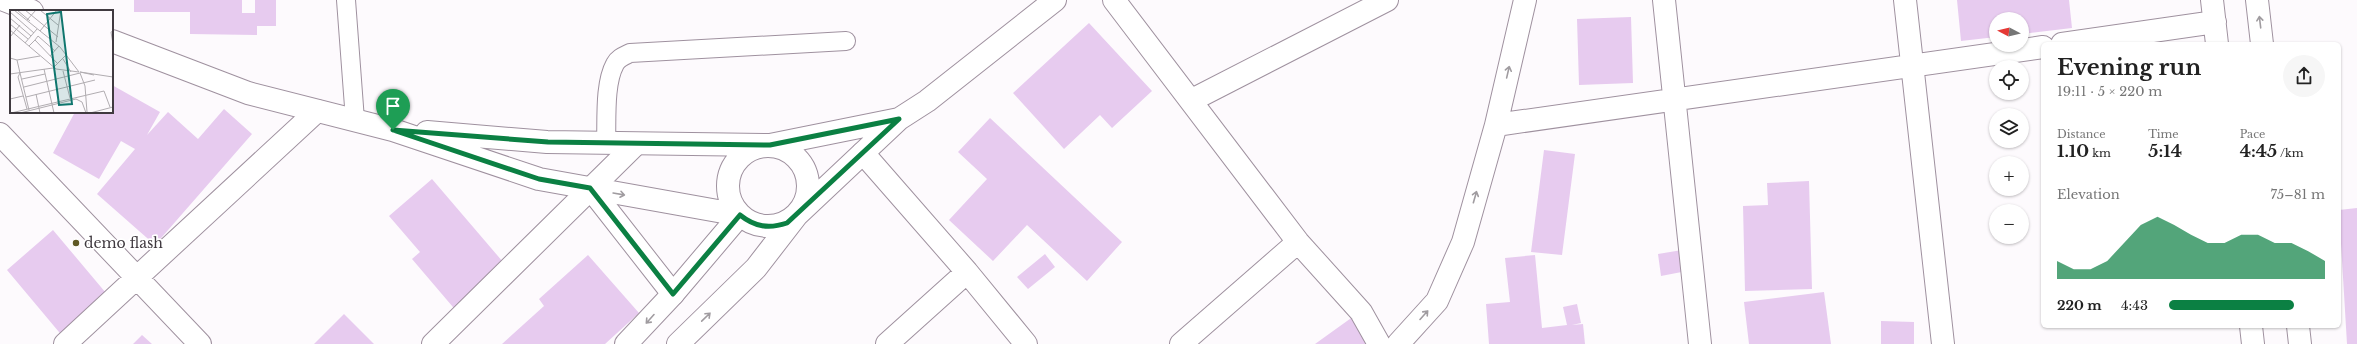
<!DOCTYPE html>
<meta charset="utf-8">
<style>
body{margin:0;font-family:"Libre Baskerville",serif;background:#f6f6f6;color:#222;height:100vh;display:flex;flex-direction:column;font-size:15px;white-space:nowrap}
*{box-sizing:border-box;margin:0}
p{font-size:13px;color:#767676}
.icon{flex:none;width:22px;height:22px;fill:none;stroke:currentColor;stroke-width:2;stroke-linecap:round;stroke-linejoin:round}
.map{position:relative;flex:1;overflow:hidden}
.panel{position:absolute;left:2041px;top:42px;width:300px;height:286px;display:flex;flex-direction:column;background:#fff;border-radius:6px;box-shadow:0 1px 3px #0004}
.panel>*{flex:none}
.needle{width:26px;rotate:277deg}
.buttons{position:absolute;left:1989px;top:12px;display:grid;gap:8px}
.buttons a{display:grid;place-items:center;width:40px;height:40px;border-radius:50%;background:#fff;box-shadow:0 1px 3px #0004;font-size:20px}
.pin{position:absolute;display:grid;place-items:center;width:34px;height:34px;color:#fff;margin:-41px -17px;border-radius:50% 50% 50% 0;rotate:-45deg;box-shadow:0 0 4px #0007}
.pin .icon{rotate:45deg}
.round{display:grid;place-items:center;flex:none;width:42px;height:42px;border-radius:21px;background:#f6f6f6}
.summary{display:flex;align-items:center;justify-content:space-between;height:68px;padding:0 16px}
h1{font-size:22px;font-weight:800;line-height:30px}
.stats{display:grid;grid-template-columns:repeat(3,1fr);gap:6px;height:68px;padding:4px 16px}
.stats div{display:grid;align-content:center}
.stats b{font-size:17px;font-weight:800}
.stats small{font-size:11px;font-weight:400}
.stats p{font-size:11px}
.chart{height:112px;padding:8px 16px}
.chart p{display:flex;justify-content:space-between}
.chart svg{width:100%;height:72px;margin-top:4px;fill:#0b8043;opacity:.7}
ul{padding:0 16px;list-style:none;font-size:13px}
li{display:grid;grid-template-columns:64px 48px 1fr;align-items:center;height:30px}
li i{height:10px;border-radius:5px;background:#0b8043}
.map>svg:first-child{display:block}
</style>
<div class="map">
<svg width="2357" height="344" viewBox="0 0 2357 344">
<rect width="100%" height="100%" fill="#fdfafd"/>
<path fill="#e7cbef" d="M134,0H242V13H255V0H276V26H257V35L190,34V12H134Z
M1957,0H2069L2072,28L2022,34V19H1996V37L1961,41Z
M1631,17L1633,83L1579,85L1577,19Z
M1089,23L1152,91L1112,128L1100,115L1064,149L1013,93Z
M112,85L160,112L147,135L168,112L198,139L224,109L252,134L155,245L97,194L135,149L121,141L99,179L53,153L75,112H112Z
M990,118L1122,242L1087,281L1027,225L993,261L949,220L987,179L958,152Z
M1544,150L1575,154L1562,255L1531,252Z
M432,179L515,276L464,320L412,259L420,252L389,216Z
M1809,181L1812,289L1745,291L1743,206L1768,205L1767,183Z
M2357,208V344H2347L2339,210Z
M53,230L111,299L64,338L7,270Z
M1688,249L1692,270L1661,276L1658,254Z
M1045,254L1055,267L1028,289L1017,277Z
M588,255L639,313L605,344H502L544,306L539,299Z
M1535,255L1542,328L1567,325L1563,307L1577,304L1581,323L1572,325L1583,324L1585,344H1489L1486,304L1510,302L1505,258Z
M1824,292L1831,344H1749L1744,302Z
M344,314L374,344H314Z
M1354,316L1374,344H1315Z
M1881,321L1914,322V344H1881Z
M142,335L152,344H133Z"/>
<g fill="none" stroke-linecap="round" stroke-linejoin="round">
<defs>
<path id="lane" d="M346,0L355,120
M606,143C607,121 604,84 615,64C618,58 624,56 630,53L846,41"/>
<path id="street" d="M1114,0L1298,242L1361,312L1379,344
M1664,0L1700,344
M1905,0L1943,344
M2212,0L2217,44
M2257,0L2262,44
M2062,44L2215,22
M1192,100L1387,0
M1496,125L2043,47
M0,134L200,344
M863,153L967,272L1026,344
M590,188L673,294
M2251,326L2253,344
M2298,326L2300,344
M65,344L317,111
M433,344L636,144
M887,344L967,272
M1181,344L1298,242
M1398,344L1437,301L1463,242L1496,125L1525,0"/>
<path id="secondary" d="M4,0L32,11
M112,41L248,93L393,130L539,179L740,215
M427,132L547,142L770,145L899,119
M728 186a40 40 0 1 1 80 0a40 40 0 1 1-80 0Z
M626,344L673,294L740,215
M678,344L756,268L797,215L899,119L927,101L1055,0"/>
</defs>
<use href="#lane" stroke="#9f919f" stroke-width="20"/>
<use href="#street" stroke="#9f919f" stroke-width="24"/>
<use href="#secondary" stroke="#9f919f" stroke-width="24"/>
<use href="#lane" stroke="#fff" stroke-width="18"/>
<use href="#street" stroke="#fff" stroke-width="22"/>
<use href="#secondary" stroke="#fff" stroke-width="22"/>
</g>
<defs><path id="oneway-shaft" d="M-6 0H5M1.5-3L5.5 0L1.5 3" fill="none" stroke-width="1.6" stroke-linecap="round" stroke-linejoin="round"/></defs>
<g stroke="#a09ca0">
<use href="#oneway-shaft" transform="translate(2260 22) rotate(-97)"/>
<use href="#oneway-shaft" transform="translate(1508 72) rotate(-77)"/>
<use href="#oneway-shaft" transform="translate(619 194) rotate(10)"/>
<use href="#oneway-shaft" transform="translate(1475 197) rotate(-74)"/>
<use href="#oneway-shaft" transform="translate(1424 315) rotate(-48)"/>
<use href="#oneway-shaft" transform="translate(706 317) rotate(-44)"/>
<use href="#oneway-shaft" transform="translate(650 319) rotate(132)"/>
</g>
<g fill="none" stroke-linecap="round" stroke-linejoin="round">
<defs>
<path id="route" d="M899,119L787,223C769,229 755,227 740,215L673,294L590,188L539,179L393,130L548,142L770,145Z"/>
</defs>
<use href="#route" stroke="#fff" stroke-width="8"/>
<use href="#route" stroke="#0b8043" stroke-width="5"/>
</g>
<circle fill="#5f5824" stroke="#fff" stroke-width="1.5" cx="76" cy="243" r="4"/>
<g text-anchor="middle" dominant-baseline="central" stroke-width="3.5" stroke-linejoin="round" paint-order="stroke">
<g font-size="14" fill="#403a40" stroke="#fff" text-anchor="start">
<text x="84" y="243">demo flash</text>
</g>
</g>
<g transform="translate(10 10)">
<rect width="103" height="103" fill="#fdfafd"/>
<path fill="none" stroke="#b1adb1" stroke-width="1" d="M4,0L50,37L69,62M7,0L20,11M15,0L48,27M30,0L48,15M0,2L24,23M0,8L21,26M17,10L26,0M0,14L18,29M0,20L46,59L69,62M30,21L47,0M103,21L101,22L103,34M0,27L10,15M25,30L28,26L45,41M46,32L51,0M15,33L27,19M19,36L25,30L48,54M40,46L49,36M0,48L7,50L30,46M53,49L61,62M7,50L10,63M34,59L44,103M53,61L60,88M70,63L75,76L77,102M0,64L43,58L57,44M84,65L70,62L103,67M12,69L35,64M14,77L70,63M26,84L30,103M16,87L85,70M0,89L13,86M17,99L8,67L10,63L19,100M1,103L94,81L100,97M10,103L66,89L72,92L76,103M80,103L103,97"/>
<path fill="#0f766e" fill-opacity="0.15" stroke="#0f766e" stroke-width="2" d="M51,2L62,94L49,95L37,4Z"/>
<rect width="103" height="103" fill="none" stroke="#403a40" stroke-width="2"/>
</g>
</svg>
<div class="buttons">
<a><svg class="needle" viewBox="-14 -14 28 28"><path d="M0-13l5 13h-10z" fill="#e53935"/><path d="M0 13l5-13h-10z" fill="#767676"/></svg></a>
<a><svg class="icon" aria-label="locate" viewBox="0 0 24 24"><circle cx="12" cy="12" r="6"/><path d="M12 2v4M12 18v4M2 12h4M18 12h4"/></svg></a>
<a><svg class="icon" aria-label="layers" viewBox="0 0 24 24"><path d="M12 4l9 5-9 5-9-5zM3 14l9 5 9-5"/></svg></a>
<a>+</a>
<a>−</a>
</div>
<div class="pin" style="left:393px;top:130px;background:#1e9e55"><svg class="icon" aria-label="arrive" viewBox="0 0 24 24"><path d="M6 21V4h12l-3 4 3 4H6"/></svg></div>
<section class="panel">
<div class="summary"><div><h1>Evening run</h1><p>19:11 · 5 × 220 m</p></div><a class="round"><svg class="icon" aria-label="share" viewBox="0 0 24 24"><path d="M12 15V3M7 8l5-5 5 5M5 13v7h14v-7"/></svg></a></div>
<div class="stats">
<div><p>Distance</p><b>1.10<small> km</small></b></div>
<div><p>Time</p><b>5:14</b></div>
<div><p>Pace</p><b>4:45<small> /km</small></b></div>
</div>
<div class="chart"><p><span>Elevation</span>75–81 m</p>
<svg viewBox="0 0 160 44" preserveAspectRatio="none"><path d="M0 44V33L10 38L20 38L30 33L40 22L50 11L60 6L70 11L80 17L90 22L100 22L110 17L120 17L130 22L140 22L150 27L160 33V44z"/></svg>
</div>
<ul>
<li><b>220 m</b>4:43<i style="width:80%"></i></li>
</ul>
</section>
</div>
